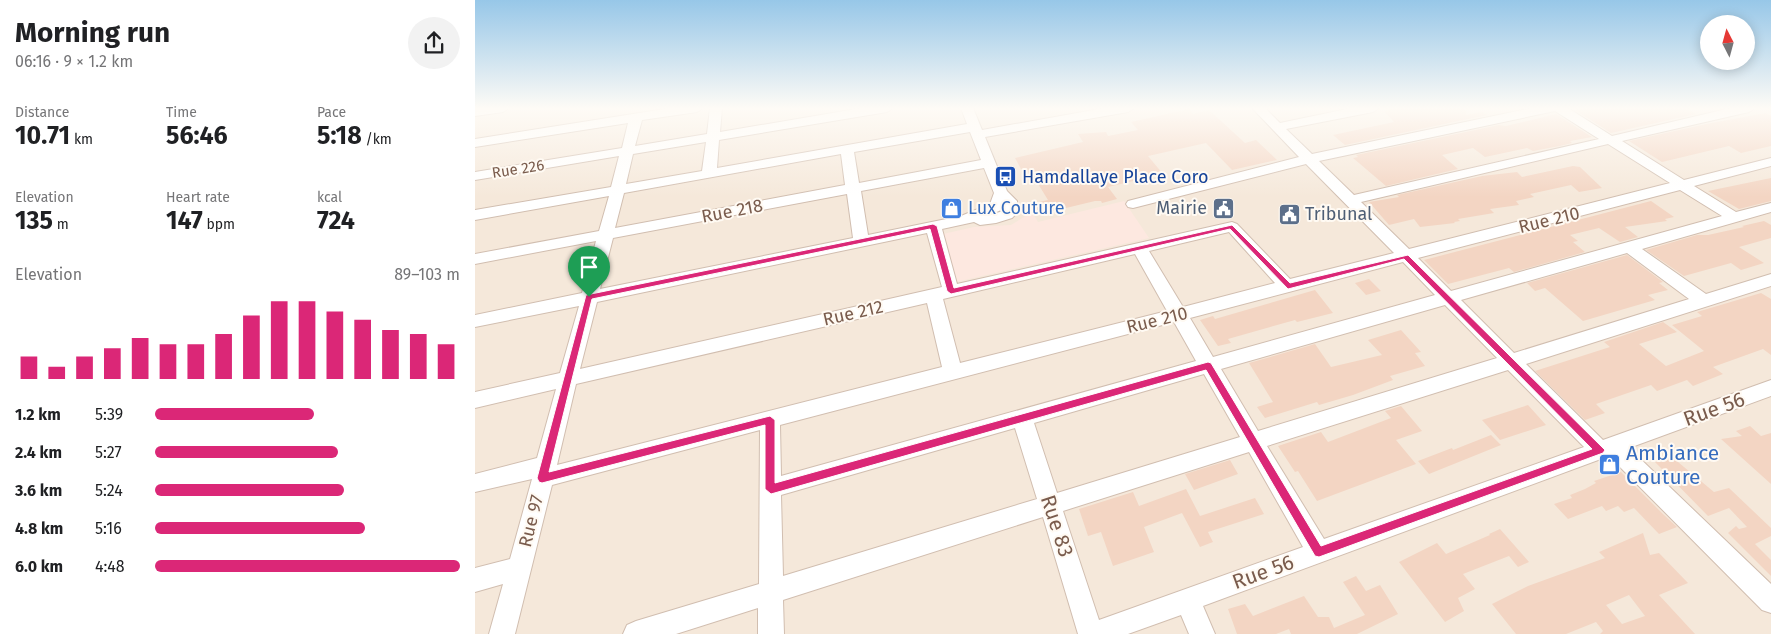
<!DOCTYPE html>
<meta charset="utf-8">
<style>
body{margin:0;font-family:"Fira Sans",sans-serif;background:#f2f2f2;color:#202124;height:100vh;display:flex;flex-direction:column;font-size:19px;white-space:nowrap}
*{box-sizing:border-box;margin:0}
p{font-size:16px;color:#757577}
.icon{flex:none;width:28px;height:28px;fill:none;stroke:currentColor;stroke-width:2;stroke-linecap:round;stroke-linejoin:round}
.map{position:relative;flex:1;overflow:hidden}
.panel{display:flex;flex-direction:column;background:#fff;width:475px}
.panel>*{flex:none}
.needle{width:32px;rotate:354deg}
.buttons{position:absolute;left:1225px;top:15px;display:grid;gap:10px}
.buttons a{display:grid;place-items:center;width:55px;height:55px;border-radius:50%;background:#fff;box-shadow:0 2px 12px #0003;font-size:25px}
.pin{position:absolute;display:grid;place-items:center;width:42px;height:42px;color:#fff;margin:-51px -21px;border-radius:50% 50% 50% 0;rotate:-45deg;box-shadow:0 0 5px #0007}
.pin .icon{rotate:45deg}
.round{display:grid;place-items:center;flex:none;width:52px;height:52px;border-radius:26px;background:#f2f2f2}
.head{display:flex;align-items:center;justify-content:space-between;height:85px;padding:0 15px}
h1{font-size:28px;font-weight:700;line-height:38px}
.figures{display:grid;grid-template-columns:repeat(3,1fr);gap:8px;height:85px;padding:5px 15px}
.figures div{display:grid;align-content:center}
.figures b{font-size:25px;font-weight:700}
.figures small{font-size:14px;font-weight:400}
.figures p{font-size:14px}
.chart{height:140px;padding:10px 15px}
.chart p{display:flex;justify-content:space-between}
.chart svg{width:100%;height:90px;margin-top:5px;stroke:#db2777;stroke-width:6}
ul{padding:0 15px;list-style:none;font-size:16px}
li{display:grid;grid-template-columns:80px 60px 1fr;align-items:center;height:38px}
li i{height:12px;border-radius:6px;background:#db2777}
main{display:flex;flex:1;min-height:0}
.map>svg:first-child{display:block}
</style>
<main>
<section class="panel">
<div class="head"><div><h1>Morning run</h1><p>06:16 · 9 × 1.2 km</p></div><a class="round"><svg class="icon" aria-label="share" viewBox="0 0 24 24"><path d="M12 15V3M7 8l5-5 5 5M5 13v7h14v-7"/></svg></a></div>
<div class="figures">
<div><p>Distance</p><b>10.71<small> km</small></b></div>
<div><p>Time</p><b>56:46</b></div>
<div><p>Pace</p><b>5:18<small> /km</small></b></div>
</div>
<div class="figures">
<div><p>Elevation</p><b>135<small> m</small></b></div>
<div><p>Heart rate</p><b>147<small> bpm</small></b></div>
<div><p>kcal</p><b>724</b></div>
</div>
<div class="chart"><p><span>Elevation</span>89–103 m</p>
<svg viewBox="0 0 160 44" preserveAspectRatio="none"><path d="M5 44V33M15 44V38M25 44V33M35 44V29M45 44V24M55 44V27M65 44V27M75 44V22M85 44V13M95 44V6M105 44V6M115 44V11M125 44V15M135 44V20M145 44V22M155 44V27"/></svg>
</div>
<ul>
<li><b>1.2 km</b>5:39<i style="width:52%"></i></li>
<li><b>2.4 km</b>5:27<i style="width:60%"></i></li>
<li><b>3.6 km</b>5:24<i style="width:62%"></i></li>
<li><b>4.8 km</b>5:16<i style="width:69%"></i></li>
<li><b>6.0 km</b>4:48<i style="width:100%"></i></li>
</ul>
</section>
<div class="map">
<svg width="1296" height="634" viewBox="0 0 1296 634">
<rect width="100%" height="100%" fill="#fdf6ec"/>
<path fill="#f5e8da" d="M0,108H1296V634H0Z"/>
<path fill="#fde8e0" d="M649,201L674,238L481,282L468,234L499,227L536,225L557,212L563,222Z"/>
<path fill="#f3d5c3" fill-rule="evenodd" d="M920,108H990L991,115L1007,112L1012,115L870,145L858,135L919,122L909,111Z
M1114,108H1210L1221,114L1136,133L1100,110Z
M714,109L718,114L734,110L770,143L781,140L802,160L757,170L731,143L673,156L688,174L633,187L642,199L627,203L626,201H620L562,215L556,204L573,200L560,179L557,180L551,168L546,169L540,158L608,142L603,134L631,132L633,136L663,130L656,122Z
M1291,113L1296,116V146L1266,153L1254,146L1187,162L1154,141L1236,123Z
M1081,114L1117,137L1095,141L1097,143L1085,146L1058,151L1052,148L1010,157L998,148L967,155L983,169L911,186L878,158L883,157L881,155L1024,125L1031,126Z
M1098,166L1105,167L1127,188L1104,192L1096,185L1055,194L1059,197L1041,201L1044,205L1015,209L1019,213L983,219L985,221L979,222L980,223L945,227L939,219L914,225L894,202L924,197L922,195L1007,176L1042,172L1047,177Z
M1296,178V201L1264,209L1233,191Z
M1176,201L1199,217L1190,219L1192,221L1150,227L1163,237L1145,242L1124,228L1095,235L1103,241L1098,242L1110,252L1039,272L1034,268L973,284L949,260Z
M1289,221L1296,225V238L1264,247L1289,263L1266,270L1256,263L1209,276L1171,250L1222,235H1233L1269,227L1267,226Z
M1152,255L1188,282L1184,283L1193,290L1173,295L1180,300L1108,321L1070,288L1060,291L1052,283Z
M894,279L906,291L891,295L880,283Z
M840,290L858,313L822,322L820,320L753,339L756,343L743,346L725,320L738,316L740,319Z
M1286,293L1296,299V355L1288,349L1238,367L1248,374L1218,386L1212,380L1182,391L1176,385L1121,404L1130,413L1110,420L1060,371L1135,347L1129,342L1188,322L1202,332L1164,344L1191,366L1229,351L1197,325L1227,316L1222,312Z
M926,330L946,352L940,353L950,366L915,376L918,380L878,395L844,405L842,402L790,418L782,407L798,402L774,363L840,344L856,367L907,355L893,340Z
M1053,405L1071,425L1025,440L1007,420Z
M926,406L947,431L921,440L941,464L842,501L823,471L820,472L803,446L846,432L853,442L916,418L910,411Z
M1275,426L1286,436L1296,433V484L1246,439L1267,436L1261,431Z
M1016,435L1026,445L954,474L943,461L977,448L978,450Z
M1197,457L1239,492L1254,488L1296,528V536L1280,544L1296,560V576L1253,533L1261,526L1264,529L1272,527L1254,508L1233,516L1180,462Z
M755,460L763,474L719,490L710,474Z
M1146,472L1189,515L1202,527L1184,534L1159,508L1149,512L1143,506L1131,511L1127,506L1093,519L1079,504L1097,498L1095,495L1110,489L1121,483L1119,481Z
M711,489L725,516L780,498L789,514L733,532L738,542L725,547L707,513L669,527L679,552L638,566L626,532L613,536L604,509L658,492L664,506Z
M1025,529L1054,562L1043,567L1034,556L988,574L1000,589L983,598L989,611L970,622L924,562L962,543L971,554L1015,535L1014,534Z
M1168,533L1175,555L1184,553L1213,583L1184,595L1220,634H1125L1128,631L1121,622L1091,634H1041L1017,604L1053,586L1130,558L1124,552ZM1154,595L1170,616L1147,624L1131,605Z
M881,576L891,591L905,585L923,614L882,634H816L814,629L801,634H762L753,609L770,604L778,616L829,596L843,617H854L859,628L890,615L868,582Z"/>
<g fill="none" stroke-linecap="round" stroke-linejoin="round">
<defs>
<path id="minor" d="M0,108H34L28,112L0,116Z
M196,108H228L222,112L167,120L160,146L232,134L235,108H247L245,132L387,108H418L412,112L244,140L242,168L492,124L486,108H498L507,130L630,108H659L653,112L510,137L532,191L542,201V213L537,218L521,223L505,225L499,222L467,229L482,284L757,222L762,224L815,279L919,253L831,164L658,208L653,207L651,204L653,201L824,157L777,108H790L805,123L877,108H904L898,112L811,129L837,154L1057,108H1093L1137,136L1256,108H1280L1274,112L1147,141L1209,180L1296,158V166L1219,186L1261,212L1296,203V212L1167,249L1231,294L1296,274V286L1051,364L1128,440L1296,380V396L1154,448L1296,584V613L1287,610L1134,456L728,606L740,634H714L706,615L653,634H603L568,517L308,600L309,634H283V608L201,634H148L152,625L161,621L284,584L285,430L77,485L40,634H14L28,584L0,592V568L35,559L57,479L0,492V474L62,458L81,389L0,408V392L85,373L104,306L0,327V315L107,293L121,241L0,264V254L124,231L134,196L0,220V210L136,187L144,156L0,180V172L147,148L153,123L0,147V139ZM1080,111L1124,139L879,195L844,161ZM495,132L506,160L384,183L379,152ZM231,142L227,171L151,184L158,154ZM1133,144L1195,183L934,249L886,202ZM366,154L370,185L140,228L149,193ZM509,168L519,193L515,204L486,216L393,235L386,191ZM1205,190L1247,216L976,291L943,258ZM372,194L378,238L125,289L138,238ZM529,205L528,211L515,215L526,210ZM754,232L800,283L708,307L674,251ZM452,233L467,287L105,369L122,302ZM1152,253L1214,299L1039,353L986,300ZM660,254L692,311L485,363L468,299ZM928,262L960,295L738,357L715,318ZM452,303L467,367L82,465L101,384ZM970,305L1022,358L783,431L746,369ZM699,322L721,361L306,476L305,425ZM1033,370L1109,447L849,539L792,446ZM729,374L765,437L582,493L559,423ZM540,428L562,499L308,576L306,495ZM774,452L828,547L624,620L588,511Z"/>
</defs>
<use href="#minor" stroke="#d1beb0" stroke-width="2"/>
<use href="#minor" fill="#fff" fill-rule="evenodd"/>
</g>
<linearGradient id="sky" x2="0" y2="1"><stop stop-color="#97c7e8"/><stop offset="0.55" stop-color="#fefbf6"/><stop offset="1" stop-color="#fefbf6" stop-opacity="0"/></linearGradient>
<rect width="1296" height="197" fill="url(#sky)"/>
<path fill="#db2777" stroke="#fff" fill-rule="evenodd" d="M458,224L462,226L479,288L757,225L815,283L933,255L1130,450L1128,453L844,557L840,556L731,370L296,494L290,489V425L67,483L64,482L62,478L111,295ZM455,229L472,291L476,294L755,229L813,289L929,259L1117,449L846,546L736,363L733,362L300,483V420L295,416L74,472L117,299Z"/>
<defs>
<symbol id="bus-square" viewBox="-11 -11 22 22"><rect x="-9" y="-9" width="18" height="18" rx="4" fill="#1a4fb4" stroke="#fffaf3"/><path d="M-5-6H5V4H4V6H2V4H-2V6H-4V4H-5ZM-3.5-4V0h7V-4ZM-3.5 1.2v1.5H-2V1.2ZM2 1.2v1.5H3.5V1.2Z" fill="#fff"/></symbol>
<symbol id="shop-square" viewBox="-11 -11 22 22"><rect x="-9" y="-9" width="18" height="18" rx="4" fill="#3f7fe0" stroke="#fffaf3"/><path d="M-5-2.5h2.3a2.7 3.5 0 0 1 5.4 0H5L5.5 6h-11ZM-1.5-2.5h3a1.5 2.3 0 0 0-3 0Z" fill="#fff"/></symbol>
<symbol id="civic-square" viewBox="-11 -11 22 22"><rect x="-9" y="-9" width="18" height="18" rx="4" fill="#5c6f8a" stroke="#fffaf3"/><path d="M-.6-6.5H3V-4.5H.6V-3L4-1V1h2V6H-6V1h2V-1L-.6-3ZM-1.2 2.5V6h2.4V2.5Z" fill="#fff"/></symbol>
</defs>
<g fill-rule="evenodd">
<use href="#bus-square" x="518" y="164" width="25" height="25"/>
<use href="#shop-square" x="464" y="196" width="25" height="25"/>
<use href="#civic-square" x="736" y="196" width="25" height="25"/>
<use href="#civic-square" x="802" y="202" width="25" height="25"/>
<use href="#shop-square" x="1122" y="452" width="25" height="25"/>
</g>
<g text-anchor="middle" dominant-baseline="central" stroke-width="4" stroke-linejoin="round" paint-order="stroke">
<g font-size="15" fill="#7a5c4d" stroke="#fffaf3">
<text transform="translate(43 169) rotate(-9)">Rue 226</text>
</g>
<g font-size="18" fill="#164399" stroke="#fffaf3" text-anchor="start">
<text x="547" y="177">Hamdallaye Place Coro</text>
</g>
<g font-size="18" fill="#366cbe" stroke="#fffaf3" text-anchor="start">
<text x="493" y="208">Lux Couture</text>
</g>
<g font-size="18" fill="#4e5e75" stroke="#fffaf3" text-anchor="end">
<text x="732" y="208">Mairie</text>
<text x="830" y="214" text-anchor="start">Tribunal</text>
</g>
<g font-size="18" fill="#7a5c4d" stroke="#fffaf3">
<text transform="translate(257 211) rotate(-11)">Rue 218</text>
<text transform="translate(1074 220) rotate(-14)">Rue 210</text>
<text transform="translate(378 313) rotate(-13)">Rue 212</text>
<text transform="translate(682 320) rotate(-14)">Rue 210</text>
<text transform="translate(56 521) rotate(-76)">Rue 97</text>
</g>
<g font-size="21" fill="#7a5c4d" stroke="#fffaf3">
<text transform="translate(1239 409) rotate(-20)">Rue 56</text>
<text transform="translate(582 526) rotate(72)">Rue 83</text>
<text transform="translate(788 572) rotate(-20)">Rue 56</text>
</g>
<g font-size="21" fill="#366cbe" stroke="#fffaf3" text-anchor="start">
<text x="1151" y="453">Ambiance<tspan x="1151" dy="24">Couture</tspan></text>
</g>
</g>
</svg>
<div class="buttons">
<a><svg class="needle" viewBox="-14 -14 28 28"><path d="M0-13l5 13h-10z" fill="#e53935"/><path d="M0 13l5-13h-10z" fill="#757577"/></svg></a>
</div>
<div class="pin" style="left:114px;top:297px;background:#1e9e55"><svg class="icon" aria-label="arrive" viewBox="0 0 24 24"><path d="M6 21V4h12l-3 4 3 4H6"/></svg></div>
</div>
</main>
